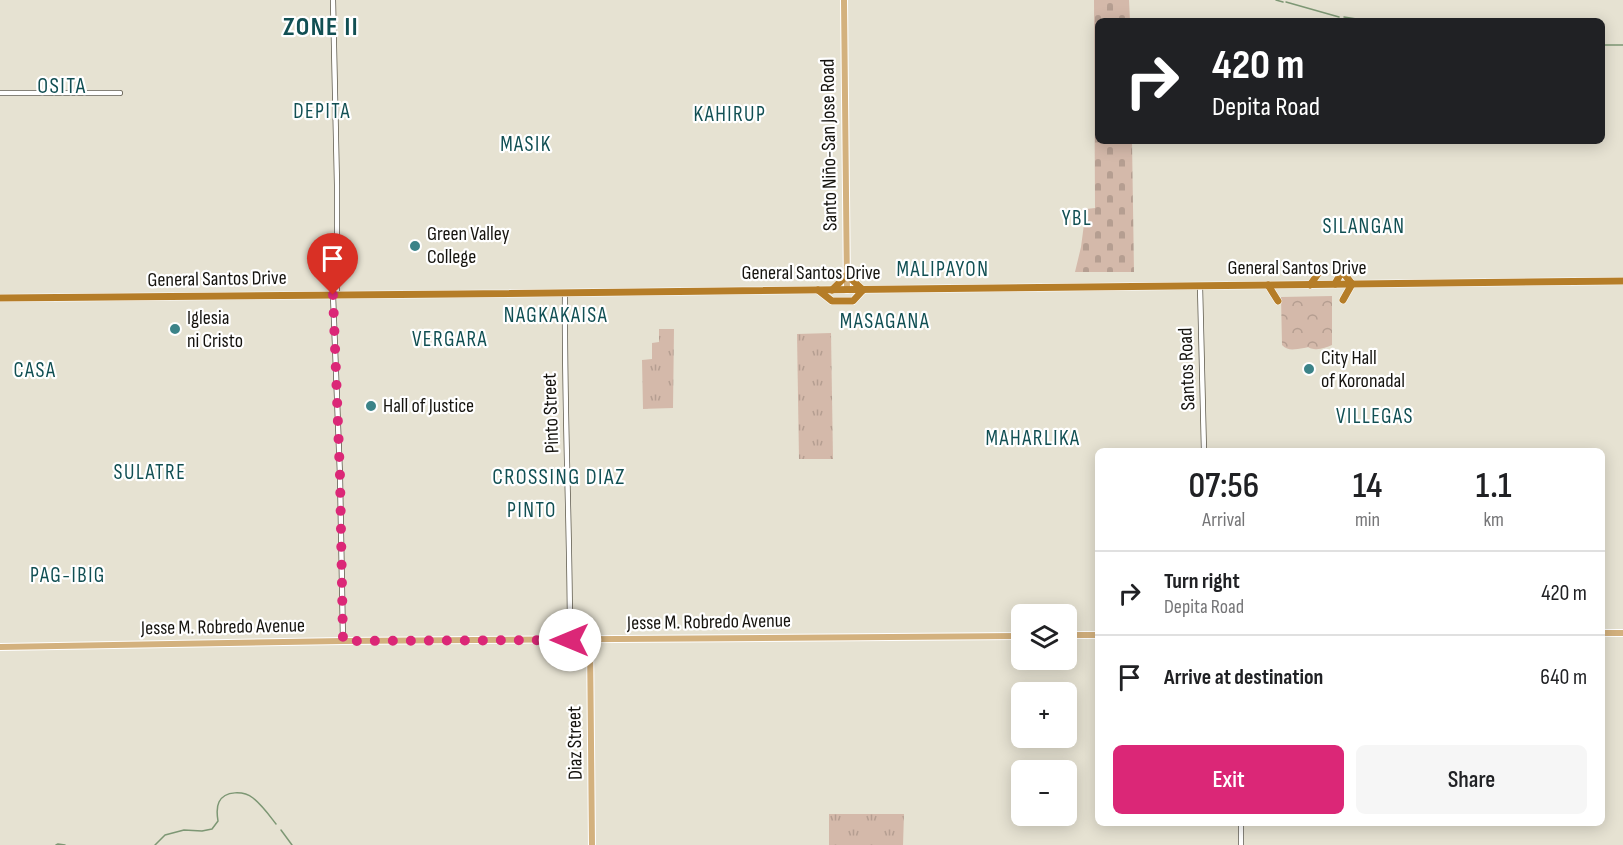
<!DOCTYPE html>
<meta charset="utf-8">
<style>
:root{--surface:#fff;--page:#f6f6f6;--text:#202124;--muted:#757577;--line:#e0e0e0;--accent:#db2777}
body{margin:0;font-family:"Sofia Sans Condensed",sans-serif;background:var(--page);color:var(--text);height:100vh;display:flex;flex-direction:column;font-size:22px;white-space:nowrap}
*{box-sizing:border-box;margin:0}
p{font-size:20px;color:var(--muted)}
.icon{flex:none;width:33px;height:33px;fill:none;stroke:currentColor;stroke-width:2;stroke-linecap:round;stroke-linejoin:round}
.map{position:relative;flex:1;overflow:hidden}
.drawer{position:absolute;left:1095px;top:448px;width:510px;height:378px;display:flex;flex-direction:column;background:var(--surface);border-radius:9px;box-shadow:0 3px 15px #0003}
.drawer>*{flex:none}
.hud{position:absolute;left:1095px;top:18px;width:510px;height:126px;border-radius:9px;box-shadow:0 3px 15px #0003;background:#202124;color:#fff;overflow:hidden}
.buttons{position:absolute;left:1011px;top:604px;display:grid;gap:12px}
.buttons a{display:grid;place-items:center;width:66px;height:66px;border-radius:9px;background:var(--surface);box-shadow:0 3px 15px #0003;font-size:30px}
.pin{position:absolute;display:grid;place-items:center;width:51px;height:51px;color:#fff;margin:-62px -26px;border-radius:50% 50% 50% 0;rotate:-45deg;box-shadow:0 0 6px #0007}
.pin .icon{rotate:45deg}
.me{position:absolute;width:66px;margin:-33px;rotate:270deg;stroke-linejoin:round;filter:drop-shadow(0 0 4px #0008)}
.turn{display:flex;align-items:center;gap:21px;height:126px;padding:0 18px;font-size:27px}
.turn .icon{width:78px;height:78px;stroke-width:2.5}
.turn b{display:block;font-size:42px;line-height:51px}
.eta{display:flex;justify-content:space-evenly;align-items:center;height:102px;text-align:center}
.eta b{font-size:36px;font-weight:600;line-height:42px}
.action{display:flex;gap:12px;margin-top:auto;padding:12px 18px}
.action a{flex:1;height:69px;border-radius:9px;background:var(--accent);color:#fff;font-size:24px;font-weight:600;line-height:69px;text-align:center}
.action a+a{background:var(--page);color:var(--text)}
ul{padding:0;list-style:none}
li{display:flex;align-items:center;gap:18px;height:84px;padding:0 18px;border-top:2px solid var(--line)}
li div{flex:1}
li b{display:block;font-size:22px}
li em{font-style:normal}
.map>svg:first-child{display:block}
.grass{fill:url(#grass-tufts)}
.cemetery{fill:url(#cemetery-stones)}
.park{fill:url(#park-crowns)}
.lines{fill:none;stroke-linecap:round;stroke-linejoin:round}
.stream{stroke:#7d9774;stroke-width:1.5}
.minor-casing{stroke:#5d594c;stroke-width:6}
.major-casing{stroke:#fff;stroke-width:8}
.highway-casing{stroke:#fff;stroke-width:8}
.minor{stroke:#fff;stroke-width:4.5}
.major{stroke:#d3b17e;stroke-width:6}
.highway{stroke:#b57d28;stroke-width:7}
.route{stroke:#db2777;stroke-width:10;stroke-dasharray:0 18}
.poi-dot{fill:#3b8388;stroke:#fff;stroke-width:2}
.labels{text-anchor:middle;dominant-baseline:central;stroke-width:4.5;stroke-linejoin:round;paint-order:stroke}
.street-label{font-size:20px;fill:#15130e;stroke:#fff}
.poi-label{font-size:20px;fill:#15130e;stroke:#fff;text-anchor:start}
.neighbourhood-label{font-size:21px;letter-spacing:1.5px;fill:#114f53;stroke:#fff}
.quarter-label{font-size:22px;letter-spacing:1.5px;fill:#114f53;stroke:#fff}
.district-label{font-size:26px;font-weight:bold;letter-spacing:1.5px;fill:#114f53;stroke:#fff}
</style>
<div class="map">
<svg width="1623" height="845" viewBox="0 0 1623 845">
<defs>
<pattern id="grass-tufts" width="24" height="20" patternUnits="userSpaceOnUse" patternTransform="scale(1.5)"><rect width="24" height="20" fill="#d4b9aa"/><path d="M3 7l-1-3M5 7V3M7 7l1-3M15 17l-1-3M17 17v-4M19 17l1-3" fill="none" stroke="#b59e91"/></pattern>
<pattern id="cemetery-stones" width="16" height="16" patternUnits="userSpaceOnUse" patternTransform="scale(1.5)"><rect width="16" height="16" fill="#d4b9aa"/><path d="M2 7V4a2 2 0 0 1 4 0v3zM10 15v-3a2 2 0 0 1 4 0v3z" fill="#b59e91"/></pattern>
<pattern id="park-crowns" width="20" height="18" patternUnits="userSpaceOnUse" patternTransform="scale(1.5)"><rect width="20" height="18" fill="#d4b9aa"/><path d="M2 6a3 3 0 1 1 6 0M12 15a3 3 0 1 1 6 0" fill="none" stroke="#b59e91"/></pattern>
</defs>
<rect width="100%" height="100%" fill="#e6e2d2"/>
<g class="grass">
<path d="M659,329H674L673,408L640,409H643L642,360L652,359V343L659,342Z"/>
<path d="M831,333L833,459H799L797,334Z"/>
<path d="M829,814H904L903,845H829Z"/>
</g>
<path class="cemetery" d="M1094,0H1129L1130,21H1098V141H1132L1134,272H1075L1081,247L1086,209L1095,208Z"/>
<path class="park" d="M1332,296V345C1327,347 1320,350 1314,349C1307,348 1311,346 1304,348C1295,349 1289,352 1282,345L1281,297Z"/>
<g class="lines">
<g class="stream">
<path d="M1276,0L1283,2"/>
<path d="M1286,2L1339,17"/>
<path d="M1344,17L1369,21"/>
<path d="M1602,45H1623"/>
<path d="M281,830L292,845"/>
<path d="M56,845L58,844L65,845"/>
<path d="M155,845L165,835L184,830L202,831L212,829L218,821C217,815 216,808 219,802C225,790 244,791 253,798C262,805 269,815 276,824"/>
</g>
<defs>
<g id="minor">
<path d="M333,0L337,185V295"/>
<path d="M0,93H120"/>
<path d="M1200,286L1204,452"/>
<path d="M565,293C564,409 570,525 570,640"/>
<path d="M333,295L340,476L343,641"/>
<path d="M1241,845V824"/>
</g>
<g id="major">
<path d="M844,0L847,290"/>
<path d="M1602,633H1623"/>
<path d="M1066,635H1098"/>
<path d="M590,640L592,845"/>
<path d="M0,647L343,641L1022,636"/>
</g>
<g id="highway">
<path d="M1335,284L1342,271L1352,284"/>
<path d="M1268,285L1278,301"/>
<path d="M1310,285L1320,271"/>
<path d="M818,290L832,301H853L863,290"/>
<path d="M832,290L847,275L863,290"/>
<path d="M0,298L458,294L1623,281"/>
<path d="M1343,300L1352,284"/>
</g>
</defs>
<use href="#minor" class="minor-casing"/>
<use href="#major" class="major-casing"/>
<use href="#highway" class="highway-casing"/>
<use href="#minor" class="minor"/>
<use href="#major" class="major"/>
<use href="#highway" class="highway"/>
</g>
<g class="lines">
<path class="route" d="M333,295L340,476L343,641L570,640"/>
</g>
<g class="poi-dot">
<circle cx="415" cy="246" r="6"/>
<circle cx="175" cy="329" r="6"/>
<circle cx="1309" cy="369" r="6"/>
<circle cx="371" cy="406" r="6"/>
</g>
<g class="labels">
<g class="street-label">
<text transform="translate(829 145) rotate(-91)">Santo Niño-San Jose Road</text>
<text x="1297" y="268">General Santos Drive</text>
<text x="811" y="273">General Santos Drive</text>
<text transform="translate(217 279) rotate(-1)">General Santos Drive</text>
<text transform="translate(1187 369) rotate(-92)">Santos Road</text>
<text transform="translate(551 413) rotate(-92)">Pinto Street</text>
<text transform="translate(709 622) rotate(-1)">Jesse M. Robredo Avenue</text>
<text transform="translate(223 627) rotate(-1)">Jesse M. Robredo Avenue</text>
<text transform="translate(575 743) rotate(-91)">Diaz Street</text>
</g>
<g class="poi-label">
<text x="427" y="234">Green Valley<tspan x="427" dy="23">College</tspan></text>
<text x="187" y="318">Iglesia<tspan x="187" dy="23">ni Cristo</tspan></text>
<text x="1321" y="358">City Hall<tspan x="1321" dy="23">of Koronadal</tspan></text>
<text x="383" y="406">Hall of Justice</text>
</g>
<g class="neighbourhood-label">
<text x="322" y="111">DEPITA</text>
<text x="730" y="114">KAHIRUP</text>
<text x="526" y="144">MASIK</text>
<text x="1077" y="218">YBL</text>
<text x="1364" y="226">SILANGAN</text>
<text x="943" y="269">MALIPAYON</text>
<text x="556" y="315">NAGKAKAISA</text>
<text x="885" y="321">MASAGANA</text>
<text x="450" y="339">VERGARA</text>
<text x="35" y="370">CASA</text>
<text x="1375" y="416">VILLEGAS</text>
<text x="1033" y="438">MAHARLIKA</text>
<text x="150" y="472">SULATRE</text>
<text x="532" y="510">PINTO</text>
<text x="68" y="575">PAG-IBIG</text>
</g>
<g class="quarter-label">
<text x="62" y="86">OSITA</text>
<text x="559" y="477">CROSSING DIAZ</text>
</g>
<g class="district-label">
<text x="321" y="27">ZONE II</text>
</g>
</g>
</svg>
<div class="buttons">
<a><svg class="icon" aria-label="layers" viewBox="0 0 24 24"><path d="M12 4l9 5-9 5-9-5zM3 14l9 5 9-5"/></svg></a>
<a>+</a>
<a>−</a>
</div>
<div class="pin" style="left:333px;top:295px;background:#d93025"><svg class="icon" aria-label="arrive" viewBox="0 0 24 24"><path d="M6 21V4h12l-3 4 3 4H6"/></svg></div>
<svg class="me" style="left:570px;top:640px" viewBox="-20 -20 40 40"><circle r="19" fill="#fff"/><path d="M0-13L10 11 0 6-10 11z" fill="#db2777"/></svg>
<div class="hud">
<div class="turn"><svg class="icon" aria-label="right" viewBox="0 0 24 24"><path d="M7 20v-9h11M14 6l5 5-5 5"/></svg><div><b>420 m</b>Depita Road</div></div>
</div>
<section class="drawer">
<div class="eta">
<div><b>07:56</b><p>Arrival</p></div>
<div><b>14</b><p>min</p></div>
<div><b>1.1</b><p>km</p></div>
</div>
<ul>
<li><svg class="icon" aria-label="right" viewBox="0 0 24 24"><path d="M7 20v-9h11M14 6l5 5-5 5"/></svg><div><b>Turn right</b><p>Depita Road</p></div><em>420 m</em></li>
<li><svg class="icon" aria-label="arrive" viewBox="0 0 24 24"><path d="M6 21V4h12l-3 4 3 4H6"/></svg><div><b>Arrive at destination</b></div><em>640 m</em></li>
</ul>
<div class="action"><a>Exit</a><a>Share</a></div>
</section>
</div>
